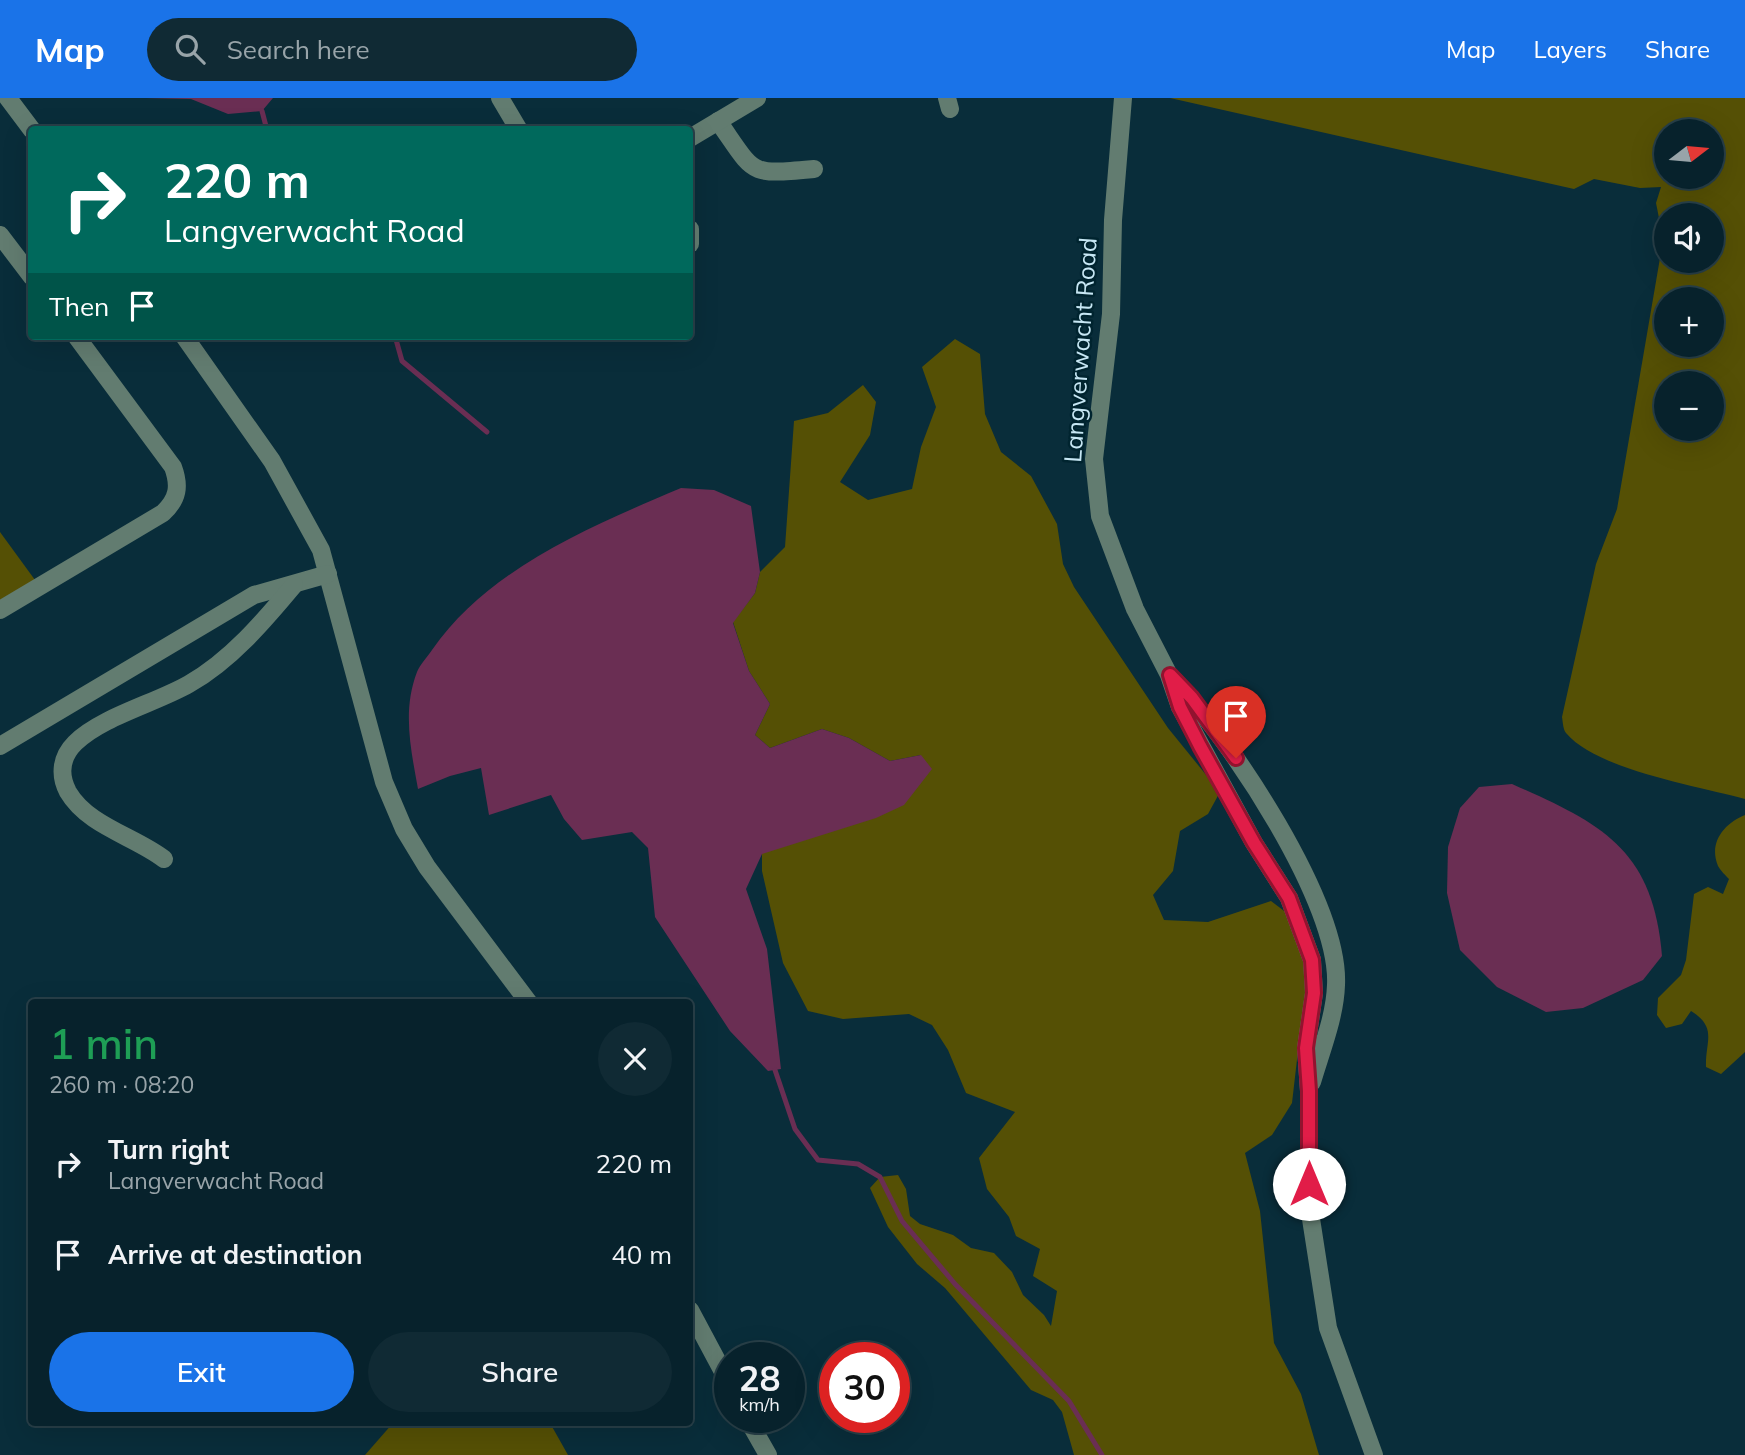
<!DOCTYPE html>
<meta charset="utf-8">
<style>
:root{--surface:#07222c;--page:#102a34;--text:#f1f3f6;--muted:#98a4a9;--line:#283f48;--accent:#1a73e8}
body{margin:0;font-family:Mulish,sans-serif;background:var(--page);color:var(--text);height:100vh;display:flex;flex-direction:column;font-size:26px;white-space:nowrap}
*{box-sizing:border-box;margin:0}
p{font-size:23px;color:var(--muted)}
.icon{flex:none;width:38px;height:38px;fill:none;stroke:currentColor;stroke-width:2;stroke-linecap:round;stroke-linejoin:round}
.map{position:relative;flex:1;overflow:hidden}
.sheet{position:absolute;left:28px;top:901px;width:665px;height:427px;display:flex;flex-direction:column;background:var(--surface);border-radius:7px;box-shadow:0 7px 28px #0002,0 0 0 2px var(--line)}
.sheet>*{flex:none}
.banner{position:absolute;left:28px;top:28px;width:665px;height:214px;border-radius:7px;box-shadow:0 7px 28px #0002,0 0 0 2px var(--line);background:#00695c;color:#fff;overflow:hidden}
.needle{width:46px;rotate:74deg}
.controls{position:absolute;left:1654px;top:21px;display:grid;gap:14px}
.controls a{display:grid;place-items:center;width:70px;height:70px;border-radius:50%;background:var(--surface);box-shadow:0 7px 28px #0002,0 0 0 2px var(--line);font-size:35px}
.speed{position:absolute;left:714px;top:1244px;display:flex;gap:14px;font-size:35px;font-weight:700;text-align:center}
.speed>*{display:grid;place-content:center;width:91px;height:91px;border-radius:50%;background:var(--surface);box-shadow:0 7px 28px #0002,0 0 0 2px var(--line);line-height:1}
.speed small{font-size:18px;font-weight:400}
.speed .limit{border:10px solid #d22;background:#fff;color:#111}
.pin{position:absolute;display:grid;place-items:center;width:60px;height:60px;color:#fff;margin:-72px -30px;border-radius:50% 50% 50% 0;rotate:-45deg;box-shadow:0 0 7px #0007}
.pin .icon{rotate:45deg}
.me{position:absolute;width:77px;margin:-38px;rotate:0deg;stroke-linejoin:round;filter:drop-shadow(0 0 5px #0008)}
.turn{display:flex;align-items:center;gap:24px;height:147px;padding:0 21px;font-size:32px}
.turn .icon{width:91px;height:91px;stroke-width:2.5}
.turn b{display:block;font-size:49px;line-height:60px}
.then{display:flex;align-items:center;height:66px;padding:0 21px;background:#0003;gap:14px;font-size:26px}
.round{display:grid;place-items:center;flex:none;width:74px;height:74px;border-radius:37px;background:var(--page)}
.headline{display:flex;align-items:center;justify-content:space-between;height:119px;padding:0 21px}
h1{font-size:42px;font-weight:600;line-height:52px;color:#1e9e55}
.primary-button{display:flex;gap:14px;margin-top:auto;padding:14px 21px}
.primary-button a{flex:1;height:80px;border-radius:42px;background:var(--accent);color:#fff;font-size:28px;font-weight:600;line-height:80px;text-align:center}
.primary-button a+a{background:var(--page);color:var(--text)}
ul{padding:0;list-style:none}
li{display:flex;align-items:center;gap:21px;height:91px;padding:0 21px}
li div{flex:1}
li b{display:block;font-size:26px}
li em{font-style:normal}
header{display:flex;align-items:center;gap:42px;box-sizing:border-box;height:98px;padding:0 35px;background:var(--accent);color:#fff}
header strong{font-size:33px}
nav{display:flex;gap:38px;margin-inline-start:auto;font-size:24px}
.search{width:490px;height:63px;background:var(--page);display:flex;align-items:center;gap:18px;box-sizing:border-box;padding:0 24px;border-radius:38px;color:var(--muted);font-size:26px}
.map>svg:first-child{display:block}
.green{fill:#555005;fill-rule:evenodd}
.water{fill:#6a2e53}
.lines{fill:none;stroke-linecap:round;stroke-linejoin:round}
.stream{stroke:#6a2e53;stroke-width:5}
.minor{stroke:#627c70;stroke-width:18}
.route-casing{stroke:#92132f;stroke-width:18}
.route{stroke:#e11d48;stroke-width:12}
.labels{text-anchor:middle;dominant-baseline:central;stroke-width:5;stroke-linejoin:round;paint-order:stroke}
.street-label{font-size:24px;fill:#c7e7f4;stroke:#00242f}
</style>
<header>
<strong>Map</strong>
<div class="search"><svg class="icon" aria-label="search" viewBox="0 0 24 24"><circle cx="10" cy="10" r="6"/><path d="M15 15l6 6"/></svg>Search here</div>
<nav><a>Map</a><a>Layers</a><a>Share</a></nav>
</header>
<div class="map">
<svg width="1745" height="1357" viewBox="0 0 1745 1357">
<rect width="100%" height="100%" fill="#092d3a"/>
<g class="green">
<path d="M1170,0H1745V701C1698,688 1597,672 1566,635C1563,631 1563,625 1562,619L1596,466L1617,411L1660,160L1662,135L1656,105L1661,89L1640,90L1594,81L1574,91ZM1666,33H1712V79H1666ZM1666,117H1712V163H1666ZM1666,201H1712V247H1666ZM1666,285H1712V331H1666Z"/>
<path d="M955,241L980,256L985,316L1001,354L1031,378L1057,426L1063,466L1074,489L1168,630L1220,694L1208,716L1180,733L1173,773L1153,797L1164,822L1208,824L1271,803L1300,825L1315,872L1298,953L1292,1005L1272,1037L1245,1055L1260,1113L1274,1245L1301,1296L1319,1357H1074L1062,1314L1053,1302L1031,1292L945,1190L917,1166L888,1129L870,1090L880,1079L898,1077L906,1091L910,1118L920,1126L953,1137L971,1150L994,1155L1012,1174L1023,1197L1044,1217L1051,1228L1057,1193L1033,1178L1040,1151L1016,1138L1009,1119L987,1091L979,1060L1015,1014L966,995L948,952L932,927L909,916L843,921L808,913L783,865L762,773V755L807,741L921,657L890,663L849,640L822,631L770,650L755,637L770,606L749,573L733,524L755,495L760,474L785,449L794,323L828,315L863,287L876,304L870,337L840,384L868,402L912,391L921,349L936,309L922,269Z"/>
<path d="M0,434L35,482L0,502Z"/>
<path d="M1745,717V954L1721,976L1706,969C1705,943 1718,930 1691,913L1682,926L1666,930L1657,917L1658,900L1681,877L1686,862L1694,796L1708,789L1723,796L1729,781C1726,778 1720,772 1718,768C1708,744 1725,725 1745,717Z"/>
<path d="M393,1325H550L568,1357H365Z"/>
</g>
<g class="water">
<path d="M145,0H273L262,13L228,16L191,1Z"/>
<path d="M681,390L714,392L751,408L760,474L755,495L733,525L749,573L770,606L755,637L770,650L822,631L849,640L890,663L921,657L932,671L904,707L876,720L762,756L746,791L767,851L781,971L768,973L730,933L655,819L648,750L632,734L582,742L564,721L551,697L489,717L481,670L450,678L418,691C411,652 402,613 417,574C420,567 427,559 432,552C489,470 592,428 681,390Z"/>
<path d="M1512,686C1602,726 1653,751 1662,858L1643,882L1583,910L1546,914L1497,889L1460,852L1447,795L1448,749L1460,710L1479,689Z"/>
</g>
<g class="lines">
<g class="stream">
<path d="M262,13L267,32"/>
<path d="M395,238L402,263L487,334"/>
<path d="M775,972L795,1031L818,1062L858,1066L880,1079L902,1123L955,1186L1069,1303L1102,1357"/>
</g>
<g class="minor">
<path d="M8,0L32,32"/>
<path d="M500,0L519,32"/>
<path d="M947,0L950,11"/>
<path d="M1123,0L1113,122L1111,216L1094,361L1100,418L1135,511L1169,577L1180,609L1254,745L1289,800L1312,862L1314,895L1306,950L1309,993V1108L1328,1230L1374,1357"/>
<path d="M718,23C756,77 747,77 814,71"/>
<path d="M690,40L757,0"/>
<path d="M690,131V146"/>
<path d="M0,137L32,179"/>
<path d="M184,238L272,363L321,452L384,684L404,731L427,769L529,905"/>
<path d="M0,512L163,415C178,401 180,388 173,369L76,238"/>
<path d="M1174,582C1230,641 1340,805 1336,887C1335,919 1321,953 1312,984"/>
<path d="M0,648L254,497L328,476"/>
<path d="M164,761C134,738 88,728 68,694C59,677 61,659 75,645C101,619 156,605 189,586C230,563 264,523 294,487"/>
<path d="M690,1212L730,1287"/>
<path d="M747,1320L768,1357"/>
</g>
</g>
<g class="lines">
<defs>
<path id="route" d="M1236,660L1192,600L1170,577L1180,609L1200,648L1254,745L1289,800L1312,862L1314,895L1306,950L1309,993V1086"/>
</defs>
<use href="#route" class="route-casing"/>
<use href="#route" class="route"/>
</g>
<g class="labels">
<g class="street-label">
<text transform="translate(1080 252) rotate(-86)">Langverwacht Road</text>
</g>
</g>
</svg>
<div class="controls">
<a><svg class="needle" viewBox="-14 -14 28 28"><path d="M0-13l5 13h-10z" fill="#e53935"/><path d="M0 13l5-13h-10z" fill="#98a4a9"/></svg></a>
<a><svg class="icon" aria-label="sound" viewBox="0 0 24 24"><path d="M4 9h4l5-4v14l-5-4H4zM17 9q2 3 0 6"/></svg></a>
<a>+</a>
<a>−</a>
</div>
<div class="speed"><div>28<small>km/h</small></div><div class="limit">30</div></div>
<div class="pin" style="left:1236px;top:660px;background:#d93025"><svg class="icon" aria-label="arrive" viewBox="0 0 24 24"><path d="M6 21V4h12l-3 4 3 4H6"/></svg></div>
<svg class="me" style="left:1309px;top:1086px" viewBox="-20 -20 40 40"><circle r="19" fill="#fff"/><path d="M0-13L10 11 0 6-10 11z" fill="#e11d48"/></svg>
<div class="banner">
<div class="turn"><svg class="icon" aria-label="right" viewBox="0 0 24 24"><path d="M7 20v-9h11M14 6l5 5-5 5"/></svg><div><b>220 m</b>Langverwacht Road</div></div>
<div class="then">Then<svg class="icon" aria-label="arrive" viewBox="0 0 24 24"><path d="M6 21V4h12l-3 4 3 4H6"/></svg></div>
</div>
<section class="sheet">
<div class="headline"><div><h1>1 min</h1><p>260 m · 08:20</p></div><a class="round"><svg class="icon" aria-label="close" viewBox="0 0 24 24"><path d="M6 6l12 12M18 6L6 18"/></svg></a></div>
<ul>
<li><svg class="icon" aria-label="right" viewBox="0 0 24 24"><path d="M7 20v-9h11M14 6l5 5-5 5"/></svg><div><b>Turn right</b><p>Langverwacht Road</p></div><em>220 m</em></li>
<li><svg class="icon" aria-label="arrive" viewBox="0 0 24 24"><path d="M6 21V4h12l-3 4 3 4H6"/></svg><div><b>Arrive at destination</b></div><em>40 m</em></li>
</ul>
<div class="primary-button"><a>Exit</a><a>Share</a></div>
</section>
</div>
